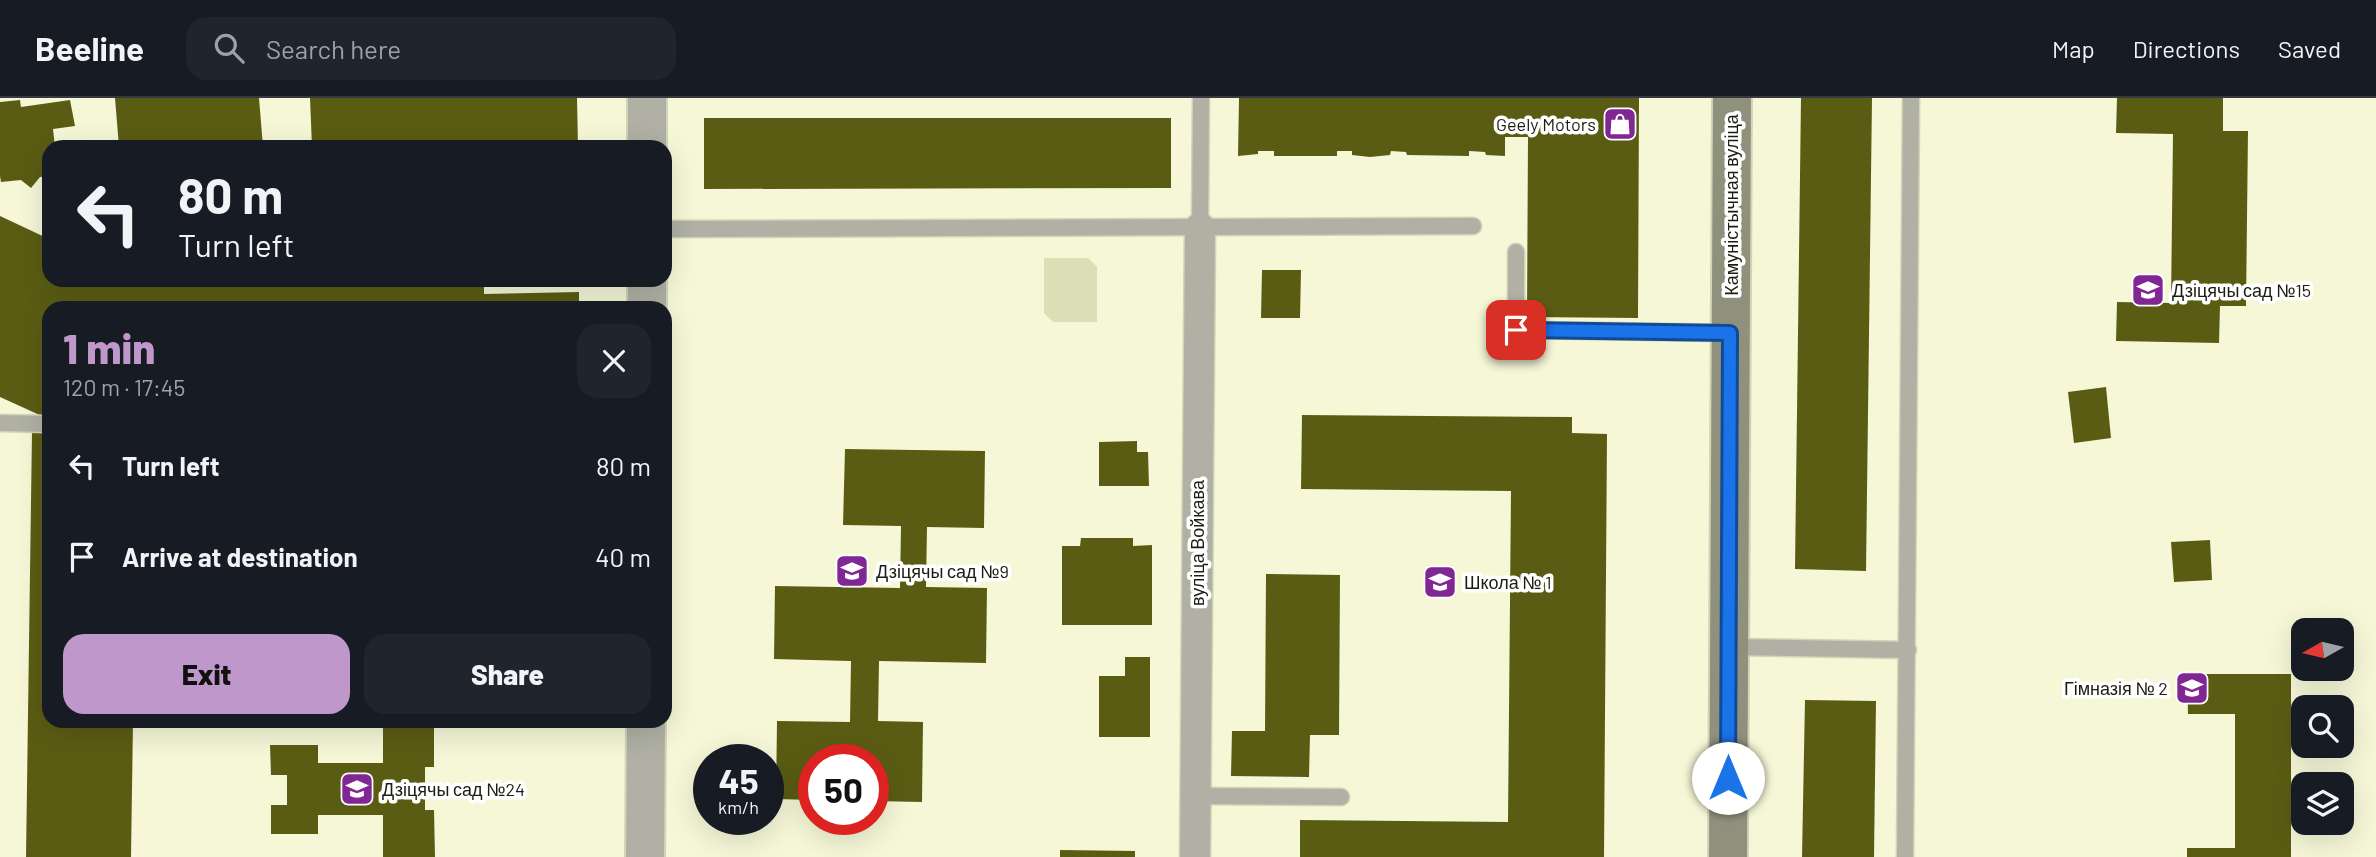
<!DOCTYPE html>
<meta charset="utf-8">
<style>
:root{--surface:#171b24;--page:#20242c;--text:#f1f3f6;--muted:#9ea1a6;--line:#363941;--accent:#bf97ca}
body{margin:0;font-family:Barlow,sans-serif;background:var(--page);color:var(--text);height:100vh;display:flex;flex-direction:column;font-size:26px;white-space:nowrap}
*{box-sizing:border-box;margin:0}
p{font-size:23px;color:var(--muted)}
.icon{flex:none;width:38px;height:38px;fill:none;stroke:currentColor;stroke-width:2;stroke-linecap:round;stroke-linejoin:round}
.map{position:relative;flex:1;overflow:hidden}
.details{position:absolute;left:42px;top:203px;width:630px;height:427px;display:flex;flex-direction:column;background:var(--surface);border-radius:21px;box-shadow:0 7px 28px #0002}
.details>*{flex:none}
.hud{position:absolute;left:42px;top:42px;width:630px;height:147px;border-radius:21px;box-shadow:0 7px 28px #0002;background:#171b24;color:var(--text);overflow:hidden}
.needle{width:46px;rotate:262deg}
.buttons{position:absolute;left:2291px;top:520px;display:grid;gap:14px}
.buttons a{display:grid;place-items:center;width:63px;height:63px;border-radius:14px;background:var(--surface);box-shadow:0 7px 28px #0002;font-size:35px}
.speed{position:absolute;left:693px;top:646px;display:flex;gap:14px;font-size:35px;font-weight:700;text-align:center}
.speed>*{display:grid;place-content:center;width:91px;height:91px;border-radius:50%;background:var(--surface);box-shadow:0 7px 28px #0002;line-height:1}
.speed small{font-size:18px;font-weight:400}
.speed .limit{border:10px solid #d22;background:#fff;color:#111}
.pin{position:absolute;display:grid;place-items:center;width:60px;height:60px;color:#fff;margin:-30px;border-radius:14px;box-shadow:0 4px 10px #0006}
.me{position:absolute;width:77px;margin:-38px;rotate:0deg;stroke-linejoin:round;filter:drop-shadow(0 0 5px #0008)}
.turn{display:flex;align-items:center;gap:24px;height:147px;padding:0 21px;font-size:32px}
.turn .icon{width:91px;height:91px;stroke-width:2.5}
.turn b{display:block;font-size:49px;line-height:60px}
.round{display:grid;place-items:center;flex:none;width:74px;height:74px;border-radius:21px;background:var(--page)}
.headline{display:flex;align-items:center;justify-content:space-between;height:119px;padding:0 21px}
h1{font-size:42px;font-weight:800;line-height:52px;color:var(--accent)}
.button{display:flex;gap:14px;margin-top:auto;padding:14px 21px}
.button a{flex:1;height:80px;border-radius:21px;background:var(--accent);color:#111;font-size:28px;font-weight:800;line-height:80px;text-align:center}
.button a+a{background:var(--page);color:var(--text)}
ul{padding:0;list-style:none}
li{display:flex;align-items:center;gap:21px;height:91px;padding:0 21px}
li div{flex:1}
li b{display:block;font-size:26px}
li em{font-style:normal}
header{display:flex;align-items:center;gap:42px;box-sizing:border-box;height:98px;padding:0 35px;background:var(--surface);border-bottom:2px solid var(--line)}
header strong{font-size:33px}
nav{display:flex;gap:38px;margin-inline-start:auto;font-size:24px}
.search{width:490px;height:63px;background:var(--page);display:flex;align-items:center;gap:18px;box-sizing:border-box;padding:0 24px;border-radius:21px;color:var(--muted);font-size:26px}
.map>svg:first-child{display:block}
.green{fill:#dcdfb5}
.building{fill:#5b5c13}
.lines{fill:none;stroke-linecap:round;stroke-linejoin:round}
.service-casing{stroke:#d2d4b7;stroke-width:19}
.minor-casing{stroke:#d2d4b7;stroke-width:33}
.tertiary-casing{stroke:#d2d4b7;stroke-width:42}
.secondary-casing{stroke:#d2d4b7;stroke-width:42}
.service{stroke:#b0b1a4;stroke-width:16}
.minor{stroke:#b0b1a4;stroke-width:30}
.tertiary{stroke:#b0b1a4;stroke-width:38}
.secondary{stroke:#90917d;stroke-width:38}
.route-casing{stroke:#114b97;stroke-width:18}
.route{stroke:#1a73e8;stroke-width:12}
.labels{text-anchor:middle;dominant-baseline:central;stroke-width:7;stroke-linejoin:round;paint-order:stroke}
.poi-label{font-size:18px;fill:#1c1d11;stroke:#fff;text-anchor:start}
.street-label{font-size:18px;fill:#1c1d11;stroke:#fff}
</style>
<header>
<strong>Beeline</strong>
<div class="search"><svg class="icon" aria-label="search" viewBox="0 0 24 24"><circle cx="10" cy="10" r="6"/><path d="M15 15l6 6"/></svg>Search here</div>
<nav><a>Map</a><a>Directions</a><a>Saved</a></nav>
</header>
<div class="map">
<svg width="2376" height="759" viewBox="0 0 2376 759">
<rect width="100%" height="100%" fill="#f5f7d7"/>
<path class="green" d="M1044,160H1088L1097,169V224H1053L1044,215Z"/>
<g class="building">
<path d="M115,0H259L263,49H119Z"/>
<path d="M310,0H577L578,49H312Z"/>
<path d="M1239,0H1639L1638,220L1527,219L1528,39H1505V58L1486,57L1485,54L1469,53V58L1407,57L1406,54L1391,53L1390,57L1370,59L1352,57V53H1337V58H1274V53H1258V56L1238,58Z"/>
<path d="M1801,0H1872L1866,473L1795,471Z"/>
<path d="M2117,0H2223V33H2248L2246,208H2220L2219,245L2116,243L2117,204L2171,205L2173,36L2116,35Z"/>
<path d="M20,2L21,9L70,2L75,28L53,31L55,49H49V78L40,79L31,90L21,82L1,84L0,78V4Z"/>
<path d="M704,20H1171V90L704,91Z"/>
<path d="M0,118L49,141V182H484V196L579,194V210H49V319H44L0,299Z"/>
<path d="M1262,172H1301L1300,220H1261Z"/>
<path d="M2106,289L2111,340L2074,345L2068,294Z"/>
<path d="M1302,317L1572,319V335L1607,336L1604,759H1300V722L1508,724L1511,393L1301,391Z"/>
<path d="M32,334H49V623H133L131,759H26Z"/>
<path d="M1137,343V354H1148L1149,388H1099V344Z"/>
<path d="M845,351L985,353L984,430L927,429L926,489L987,490L986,565L879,563L878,623L923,624L922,704L873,703V662H814V702L776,701L777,623L850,624L851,563L774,561L775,488L900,490L901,428L843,427Z"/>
<path d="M1081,440H1133V448L1152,447V527H1062V448H1080Z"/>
<path d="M2210,442L2212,482L2174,484L2171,444Z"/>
<path d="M1266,476L1340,477L1339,637H1310L1309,679L1231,678L1232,633H1265Z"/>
<path d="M1125,559H1150V639H1099V578H1125Z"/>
<path d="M2187,576H2291V759H2187V750H2235V616H2188Z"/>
<path d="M1805,602L1876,603L1874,759H1802Z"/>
<path d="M383,623H434V669H425V712H434L435,759H383V717H318V736H271V707H287V677H271L270,647H318V665H383Z"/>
<path d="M1060,752L1135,753V759H1060Z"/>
</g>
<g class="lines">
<defs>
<g id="service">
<path d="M1200,130L1201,0"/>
<path d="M665,131L1473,128"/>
<path d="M1516,154V232L1730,235"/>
<path d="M0,325L49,326"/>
<path d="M1728,549L1908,552"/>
<path d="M1195,698L1341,699"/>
<path d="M1905,759L1911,0"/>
</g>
<path id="minor" d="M1195,759L1200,130"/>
<g id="tertiary">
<path d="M647,0V49"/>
<path d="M647,182V210"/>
<path d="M645,759L646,623"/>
</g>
<path id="secondary" d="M1728,759L1732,0"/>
</defs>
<use href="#service" class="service-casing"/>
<use href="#minor" class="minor-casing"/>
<use href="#tertiary" class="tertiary-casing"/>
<use href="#secondary" class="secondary-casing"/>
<use href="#service" class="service"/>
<use href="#minor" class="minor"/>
<use href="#tertiary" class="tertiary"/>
<use href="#secondary" class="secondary"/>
</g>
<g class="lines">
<defs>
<path id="route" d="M1516,232L1730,235L1728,680"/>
</defs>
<use href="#route" class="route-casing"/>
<use href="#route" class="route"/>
</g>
<defs>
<symbol id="shop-square" viewBox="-11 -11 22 22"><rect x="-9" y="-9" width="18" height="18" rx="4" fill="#812794" stroke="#fff"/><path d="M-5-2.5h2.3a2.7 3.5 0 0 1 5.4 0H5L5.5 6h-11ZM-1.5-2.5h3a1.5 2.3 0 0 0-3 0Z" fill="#fff"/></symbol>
<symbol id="school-square" viewBox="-11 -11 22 22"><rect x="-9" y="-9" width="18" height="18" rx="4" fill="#812794" stroke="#fff"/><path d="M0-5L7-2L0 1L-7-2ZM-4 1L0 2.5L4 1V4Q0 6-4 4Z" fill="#fff"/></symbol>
</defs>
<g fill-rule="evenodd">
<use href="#shop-square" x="1601" y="7" width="38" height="38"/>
<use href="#school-square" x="2129" y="173" width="38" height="38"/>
<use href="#school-square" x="833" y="454" width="38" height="38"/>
<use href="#school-square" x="1421" y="465" width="38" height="38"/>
<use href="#school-square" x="2173" y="571" width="38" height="38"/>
<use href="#school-square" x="338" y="672" width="38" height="38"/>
</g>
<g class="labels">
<g class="poi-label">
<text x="1596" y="26" text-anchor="end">Geely Motors</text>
<text x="2172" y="192">Дзіцячы сад №15</text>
<text x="876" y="473">Дзіцячы сад №9</text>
<text x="1464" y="484">Школа № 1</text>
<text x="2168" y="590" text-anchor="end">Гімназія № 2</text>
<text x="382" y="691">Дзіцячы сад №24</text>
</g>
<g class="street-label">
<text transform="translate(1731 107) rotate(-90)">Камуністычная вуліца</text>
<text transform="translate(1197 445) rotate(-90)">вуліца Войкава</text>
</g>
</g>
</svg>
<div class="buttons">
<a><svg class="needle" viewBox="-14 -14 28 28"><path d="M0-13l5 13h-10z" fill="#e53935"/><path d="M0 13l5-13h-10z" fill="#9ea1a6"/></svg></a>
<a><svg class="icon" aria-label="search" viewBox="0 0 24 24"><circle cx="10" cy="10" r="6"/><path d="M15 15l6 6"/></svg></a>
<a><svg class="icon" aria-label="layers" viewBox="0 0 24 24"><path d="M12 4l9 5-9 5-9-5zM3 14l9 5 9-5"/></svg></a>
</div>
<div class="speed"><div>45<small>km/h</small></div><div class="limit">50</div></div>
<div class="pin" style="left:1516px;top:232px;background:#d93025"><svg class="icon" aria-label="arrive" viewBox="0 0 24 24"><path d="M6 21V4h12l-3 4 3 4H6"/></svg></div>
<svg class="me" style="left:1728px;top:680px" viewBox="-20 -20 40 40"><circle r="19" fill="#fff"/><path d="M0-13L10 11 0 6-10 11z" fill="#1a73e8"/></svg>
<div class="hud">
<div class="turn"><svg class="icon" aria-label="left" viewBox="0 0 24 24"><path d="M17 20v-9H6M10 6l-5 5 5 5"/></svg><div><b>80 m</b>Turn left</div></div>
</div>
<section class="details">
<div class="headline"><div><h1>1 min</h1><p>120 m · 17:45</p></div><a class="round"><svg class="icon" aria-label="close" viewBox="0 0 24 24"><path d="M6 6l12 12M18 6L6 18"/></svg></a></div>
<ul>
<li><svg class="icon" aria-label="left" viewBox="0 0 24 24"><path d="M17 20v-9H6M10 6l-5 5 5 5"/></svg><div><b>Turn left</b></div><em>80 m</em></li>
<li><svg class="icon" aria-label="arrive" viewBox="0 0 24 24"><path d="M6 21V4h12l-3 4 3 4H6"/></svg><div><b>Arrive at destination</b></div><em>40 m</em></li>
</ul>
<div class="button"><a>Exit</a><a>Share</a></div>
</section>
</div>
